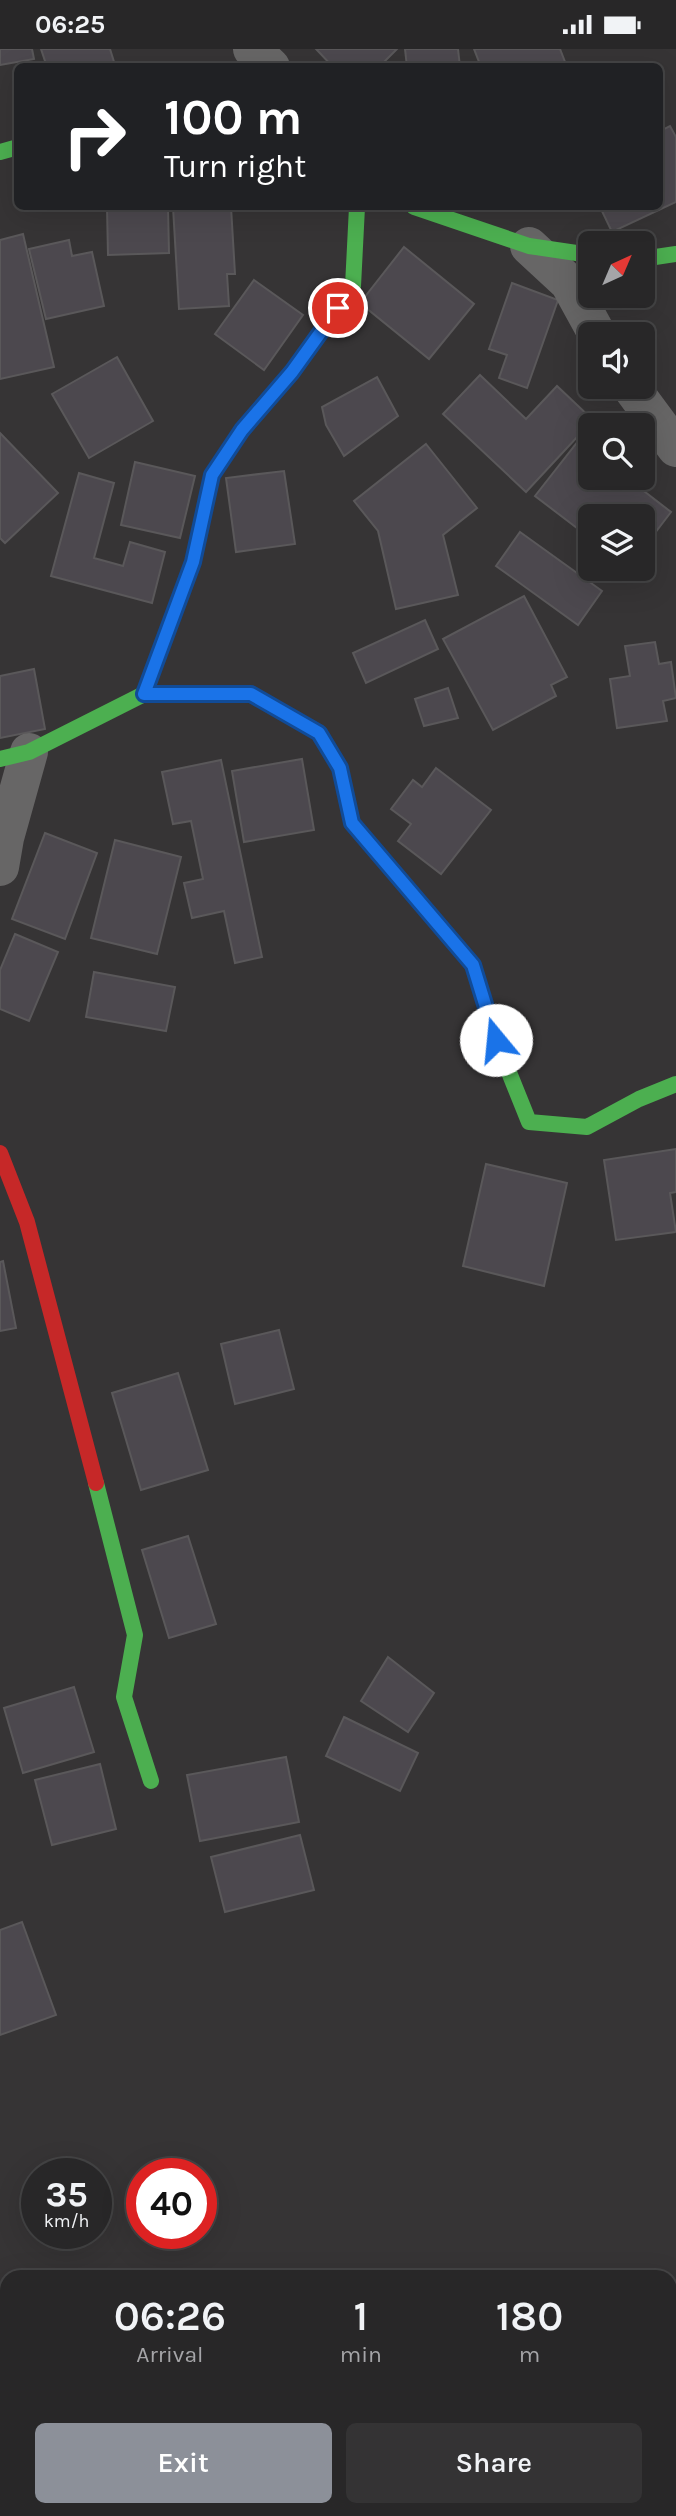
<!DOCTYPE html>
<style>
:root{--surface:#282728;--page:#343334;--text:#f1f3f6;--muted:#a5a5a8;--line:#444445;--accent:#8c9099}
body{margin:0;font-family:Karla,sans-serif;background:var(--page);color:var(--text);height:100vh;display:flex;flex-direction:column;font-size:26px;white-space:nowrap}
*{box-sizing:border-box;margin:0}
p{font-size:23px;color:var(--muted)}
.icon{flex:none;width:38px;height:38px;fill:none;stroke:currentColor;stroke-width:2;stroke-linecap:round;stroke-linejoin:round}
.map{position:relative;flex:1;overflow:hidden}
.panel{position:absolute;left:0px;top:2221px;width:677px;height:247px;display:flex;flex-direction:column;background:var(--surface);border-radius:21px 21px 0 0;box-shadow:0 7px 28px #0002,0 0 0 2px var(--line)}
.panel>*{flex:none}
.hud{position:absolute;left:14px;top:14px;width:649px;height:147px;border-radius:10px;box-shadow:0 7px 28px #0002,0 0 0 2px var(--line);background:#202124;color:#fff;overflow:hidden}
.needle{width:46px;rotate:44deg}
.fabs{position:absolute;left:578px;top:182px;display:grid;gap:14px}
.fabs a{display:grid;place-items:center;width:77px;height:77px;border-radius:10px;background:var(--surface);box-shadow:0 7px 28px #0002,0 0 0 2px var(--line);font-size:35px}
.speed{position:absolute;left:21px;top:2109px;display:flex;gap:14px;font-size:35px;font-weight:700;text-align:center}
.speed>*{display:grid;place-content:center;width:91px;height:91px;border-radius:50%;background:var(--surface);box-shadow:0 7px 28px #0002,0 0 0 2px var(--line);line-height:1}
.speed small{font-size:18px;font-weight:400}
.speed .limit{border:10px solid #d22;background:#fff;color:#111}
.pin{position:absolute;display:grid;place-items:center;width:60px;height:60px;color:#fff;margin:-30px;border:4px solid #fff;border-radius:50%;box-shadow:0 2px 7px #0007}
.me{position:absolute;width:77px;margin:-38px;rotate:343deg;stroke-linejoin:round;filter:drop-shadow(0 0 5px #0008)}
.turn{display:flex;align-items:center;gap:24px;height:147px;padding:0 35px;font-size:32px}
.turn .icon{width:91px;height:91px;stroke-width:2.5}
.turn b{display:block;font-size:49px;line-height:60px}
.eta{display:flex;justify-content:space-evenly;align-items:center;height:119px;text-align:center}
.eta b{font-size:42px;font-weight:600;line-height:49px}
.primary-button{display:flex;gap:14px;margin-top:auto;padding:14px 35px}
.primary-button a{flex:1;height:80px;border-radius:10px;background:var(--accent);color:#fff;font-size:28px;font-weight:600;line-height:80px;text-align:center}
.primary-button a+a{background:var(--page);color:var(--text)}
.status{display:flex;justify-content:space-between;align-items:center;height:49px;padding:0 35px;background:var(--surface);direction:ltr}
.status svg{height:19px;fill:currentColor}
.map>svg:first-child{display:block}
.building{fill:#4c484e;stroke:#5a585a;stroke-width:2}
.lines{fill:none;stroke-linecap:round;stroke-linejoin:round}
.street{stroke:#676666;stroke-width:38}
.fast{stroke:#4caf50;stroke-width:16}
.jam{stroke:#c62828;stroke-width:16}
.route-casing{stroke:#114b97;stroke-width:18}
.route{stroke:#1a73e8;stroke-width:12}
</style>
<div class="status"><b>06:25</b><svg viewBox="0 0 49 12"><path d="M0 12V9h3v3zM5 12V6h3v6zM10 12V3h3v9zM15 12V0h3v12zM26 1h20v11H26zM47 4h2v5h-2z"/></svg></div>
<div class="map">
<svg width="676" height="2467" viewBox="0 0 676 2467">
<rect width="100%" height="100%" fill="#363435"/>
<g class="building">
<path d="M0,0H32L34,10L0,16Z"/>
<path d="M41,0H110L115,16L47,18Z"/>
<path d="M316,0H397L379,18H333Z"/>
<path d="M405,0H458L460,18H407Z"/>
<path d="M474,0H560L567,18H481Z"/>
<path d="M670,77L676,88V153L612,183L600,158H660V82Z"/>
<path d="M107,158H168L169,204L108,206Z"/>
<path d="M173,158H231L235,225H227L229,257L179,260Z"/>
<path d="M23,185L54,318L0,330V191Z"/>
<path d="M69,191L72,207L92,203L104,257L46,270L29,200Z"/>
<path d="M404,198L474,255L429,310L360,254Z"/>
<path d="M254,231L303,266L264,321L215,285Z"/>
<path d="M512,234L558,251L527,339L499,329L507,306L489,300Z"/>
<path d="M117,308L153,372L89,409L52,345Z"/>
<path d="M480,326L526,370L557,337L593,371L526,443L443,365Z"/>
<path d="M377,328L398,367L344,407L326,376L322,358Z"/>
<path d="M0,384L58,444L5,494L0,489Z"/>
<path d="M579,391L590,400V429H627L671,463L642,501V467H590V489L535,447Z"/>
<path d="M426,395L477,459L443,486L458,546L396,560L378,482L354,452Z"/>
<path d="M135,413L195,427L180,489L121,476Z"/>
<path d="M284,422L295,495L236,503L226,429Z"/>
<path d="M79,424L114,434L94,509L123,517L130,493L165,503L152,554L51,527Z"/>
<path d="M520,483L602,542L578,576L496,517Z"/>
<path d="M524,547L567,628L551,636L556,647L493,681L443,590Z"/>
<path d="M425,571L438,600L366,634L353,604Z"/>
<path d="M655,593L659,615L671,613L676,649L663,652L667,672L617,679L610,630L630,627L625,597Z"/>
<path d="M34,620L45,680L0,689V627Z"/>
<path d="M448,639L458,669L424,677L415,650Z"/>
<path d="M302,710L314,781L244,793L232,722Z"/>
<path d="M221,711L262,908L235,914L224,862L192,869L184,834L203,830L191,772L173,775L162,723Z"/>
<path d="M436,719L491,761L441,825L398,792L411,775L391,760L413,731L422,738Z"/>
<path d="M45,784L97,804L65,890L12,870Z"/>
<path d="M115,791L181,808L157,905L91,889Z"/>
<path d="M15,885L58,903L29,972L0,960V921Z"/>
<path d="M94,923L175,938L166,982L86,968Z"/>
<path d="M676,1100V1143L670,1144L676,1183L616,1191L604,1111Z"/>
<path d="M486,1115L567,1134L544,1237L463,1217Z"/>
<path d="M3,1212L16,1279L0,1282V1213Z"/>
<path d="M279,1281L294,1340L235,1355L221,1295Z"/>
<path d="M178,1324L208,1421L141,1441L112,1344Z"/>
<path d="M188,1487L216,1575L169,1589L142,1501Z"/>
<path d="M388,1608L434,1644L408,1683L361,1652Z"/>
<path d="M74,1638L94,1703L23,1724L4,1659Z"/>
<path d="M344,1668L418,1704L400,1742L326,1707Z"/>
<path d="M286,1708L299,1773L200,1792L187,1726Z"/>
<path d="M100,1715L116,1780L52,1796L35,1731Z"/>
<path d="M300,1786L314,1841L225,1863L211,1808Z"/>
<path d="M22,1873L56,1966L0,1986V1881Z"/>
</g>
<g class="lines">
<g class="street">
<path d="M252,0L271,18"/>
<path d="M529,197L569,234L597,285"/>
<path d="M631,338L676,399"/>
<path d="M0,818L5,789L29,703"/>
</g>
<g class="fast">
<path d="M0,103L18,98"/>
<path d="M414,158L529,197L590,206"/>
<path d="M642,210L676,205"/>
<path d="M144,645H251L319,684L340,719L352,774L473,916L496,991L529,1073L587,1078L639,1050L676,1035"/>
<path d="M0,710L29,703L144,645L193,513L212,426L242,381L292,323L353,237L357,158"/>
<path d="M96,1434L135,1586L124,1648L151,1732"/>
</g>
<path class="jam" d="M0,1104L27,1173L96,1434"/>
</g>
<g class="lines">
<defs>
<path id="route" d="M338,259L292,323L242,381L212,426L193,513L144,645H251L319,684L340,719L352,774L473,916L496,991"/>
</defs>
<use href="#route" class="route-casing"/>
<use href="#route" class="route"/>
</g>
</svg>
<div class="fabs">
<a><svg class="needle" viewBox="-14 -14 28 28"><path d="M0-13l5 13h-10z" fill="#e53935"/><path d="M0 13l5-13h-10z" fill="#a5a5a8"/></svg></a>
<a><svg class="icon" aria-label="sound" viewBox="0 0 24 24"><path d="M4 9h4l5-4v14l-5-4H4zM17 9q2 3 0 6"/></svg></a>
<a><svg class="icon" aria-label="search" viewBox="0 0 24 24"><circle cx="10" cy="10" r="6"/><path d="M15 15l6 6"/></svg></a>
<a><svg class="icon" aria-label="layers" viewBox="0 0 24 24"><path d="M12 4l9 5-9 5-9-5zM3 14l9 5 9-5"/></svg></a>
</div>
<div class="speed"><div>35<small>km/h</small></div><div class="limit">40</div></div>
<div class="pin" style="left:338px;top:259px;background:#d93025"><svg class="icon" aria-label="arrive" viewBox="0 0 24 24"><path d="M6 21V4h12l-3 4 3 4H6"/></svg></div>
<svg class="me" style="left:496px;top:991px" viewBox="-20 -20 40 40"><circle r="19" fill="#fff"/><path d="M0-13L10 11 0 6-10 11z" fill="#1a73e8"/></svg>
<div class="hud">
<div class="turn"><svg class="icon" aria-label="right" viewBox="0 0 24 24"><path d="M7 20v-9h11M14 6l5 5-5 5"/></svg><div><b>100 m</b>Turn right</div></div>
</div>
<section class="panel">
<div class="eta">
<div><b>06:26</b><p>Arrival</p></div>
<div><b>1</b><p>min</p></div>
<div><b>180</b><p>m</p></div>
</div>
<div class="primary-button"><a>Exit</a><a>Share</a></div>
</section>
</div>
